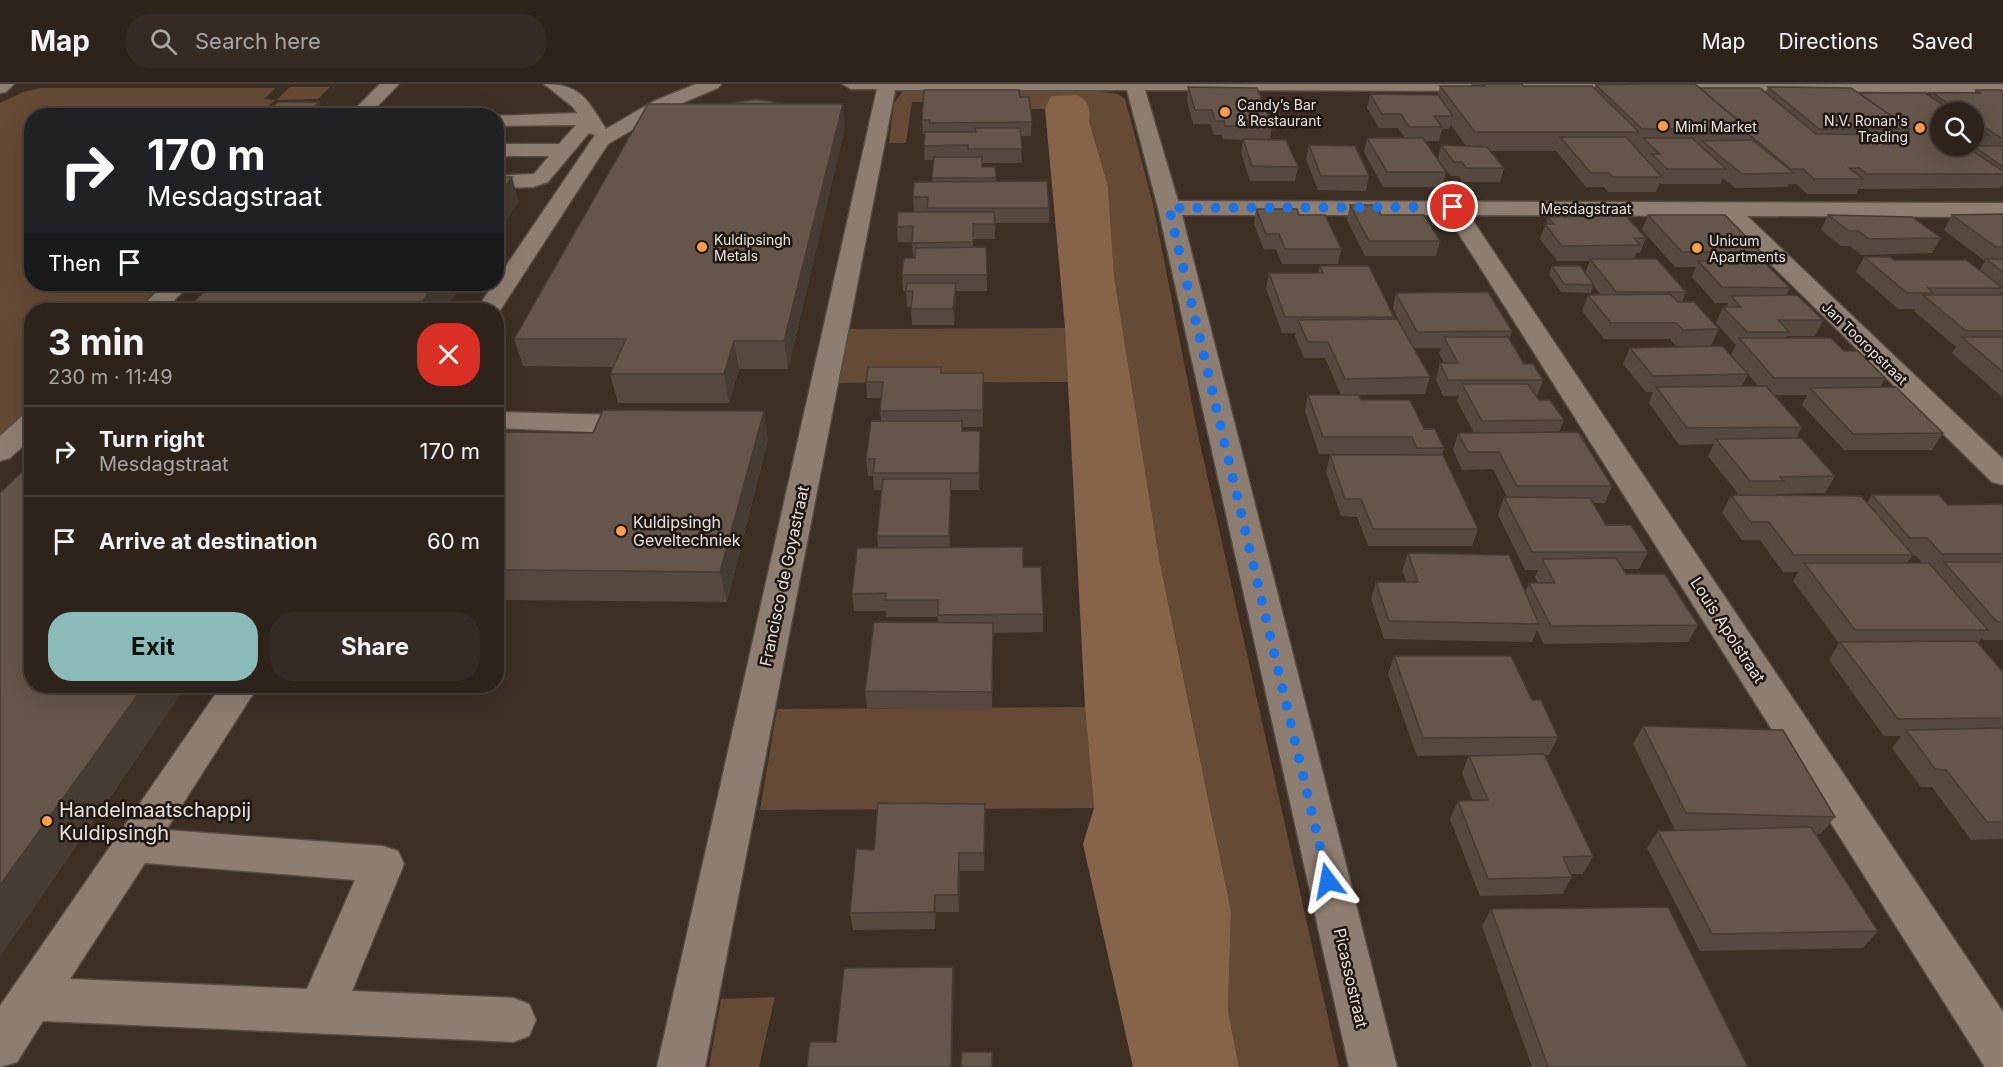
<!DOCTYPE html>
<meta charset="utf-8">
<style>
:root{--surface:#2e231b;--page:#362b24;--text:#f1f3f6;--muted:#a7a4a3;--line:#49403a;--accent:#8bbbb9}
body{margin:0;font-family:Inter,sans-serif;background:var(--page);color:var(--text);height:100vh;display:flex;flex-direction:column;font-size:22px;white-space:nowrap}
*{box-sizing:border-box;margin:0}
p{font-size:20px;color:var(--muted)}
.icon{flex:none;width:33px;height:33px;fill:none;stroke:currentColor;stroke-width:2;stroke-linecap:round;stroke-linejoin:round}
.map{position:relative;flex:1;overflow:hidden}
.side{position:absolute;left:24px;top:219px;width:480px;height:390px;display:flex;flex-direction:column;background:var(--surface);border-radius:24px;box-shadow:0 6px 24px #0002,0 0 0 2px var(--line)}
.side>*{flex:none}
.top-card{position:absolute;left:24px;top:24px;width:480px;height:183px;border-radius:24px;box-shadow:0 6px 24px #0002,0 0 0 2px var(--line);background:#202124;color:#fff;overflow:hidden}
.buttons{position:absolute;left:1930px;top:18px;display:grid;gap:12px}
.buttons a{display:grid;place-items:center;width:54px;height:54px;border-radius:50%;background:var(--surface);box-shadow:0 6px 24px #0002,0 0 0 2px var(--line);font-size:30px}
.pin{position:absolute;display:grid;place-items:center;width:51px;height:51px;color:#fff;margin:-26px;border:3px solid #fff;border-radius:50%;box-shadow:0 2px 6px #0007}
.me{position:absolute;width:66px;margin:-33px;rotate:347deg;stroke-linejoin:round;filter:drop-shadow(0 0 4px #0008)}
.turn{display:flex;align-items:center;gap:21px;height:126px;padding:0 24px;font-size:27px}
.turn .icon{width:78px;height:78px;stroke-width:2.5}
.turn b{display:block;font-size:42px;line-height:51px}
.then{display:flex;align-items:center;height:57px;padding:0 24px;background:#0003;gap:12px;font-size:22px}
.round{display:grid;place-items:center;flex:none;width:63px;height:63px;border-radius:24px;background:var(--page)}
.headline{display:flex;align-items:center;justify-content:space-between;height:102px;padding:0 24px}
h1{font-size:36px;font-weight:700;line-height:45px}
.primary-button{display:flex;gap:12px;margin-top:auto;padding:12px 24px}
.primary-button a{flex:1;height:69px;border-radius:24px;background:var(--accent);color:#111;font-size:24px;font-weight:700;line-height:69px;text-align:center}
.primary-button a+a{background:var(--page);color:var(--text)}
ul{padding:0;list-style:none}
li{display:flex;align-items:center;gap:18px;height:90px;padding:0 24px;border-top:2px solid var(--line)}
li div{flex:1}
li b{display:block;font-size:22px}
li em{font-style:normal}
header{display:flex;align-items:center;gap:36px;box-sizing:border-box;height:84px;padding:0 30px;background:var(--surface);border-bottom:2px solid var(--line)}
header strong{font-size:28px}
nav{display:flex;gap:33px;margin-inline-start:auto;font-size:21px}
.search{width:420px;height:54px;background:var(--page);display:flex;align-items:center;gap:15px;box-sizing:border-box;padding:0 21px;border-radius:24px;color:var(--muted);font-size:22px}
.map>svg:first-child{display:block}
.green{fill:#654a35}
.water{fill:#86644a}
.lines{fill:none;stroke-linecap:round;stroke-linejoin:round}
.minor-casing{stroke:#574c43;stroke-width:3}
.minor{fill:#8e7e71;fill-rule:evenodd}
.wall{fill:#574940;fill-rule:evenodd}
.shaded-wall{fill:#473c34}
.building{fill:#65554a;stroke:#473c34;stroke-width:1.5}
.route{stroke:#1a73e8;stroke-width:10;stroke-dasharray:0 18}
.poi-dot{fill:#fb9e51;stroke:#1f1814;stroke-width:2}
.labels{text-anchor:middle;dominant-baseline:central;stroke-width:5;stroke-linejoin:round;paint-order:stroke}
.far-poi-label{font-size:14px;fill:#ebe2db;stroke:#1f1814;text-anchor:start}
.far-street-label{font-size:14px;fill:#ebe2db;stroke:#1f1814}
.poi-label{font-size:16px;fill:#ebe2db;stroke:#1f1814;text-anchor:start}
.street-label{font-size:16px;fill:#ebe2db;stroke:#1f1814}
.near-poi-label{font-size:20px;fill:#ebe2db;stroke:#1f1814;text-anchor:start}
</style>
<header>
<strong>Map</strong>
<div class="search"><svg class="icon" aria-label="search" viewBox="0 0 24 24"><circle cx="10" cy="10" r="6"/><path d="M15 15l6 6"/></svg>Search here</div>
<nav><a>Map</a><a>Directions</a><a>Saved</a></nav>
</header>
<div class="map">
<svg width="2003" height="983" viewBox="0 0 2003 983">
<rect width="100%" height="100%" fill="#3d2f24"/>
<g class="green">
<path d="M290,3H330L318,15L276,16L257,31L32,32V200H163L135,226H32L31,322L0,351V19L23,8L41,4H276L264,15L276,16Z"/>
<path d="M915,5L1089,6L1118,10L1125,15L1153,120L1199,355L1339,983H1239L1228,927L1231,827L1159,474L1114,192L1108,102L1089,37L1052,12L1045,25H1026L1024,18H912L906,59H889L894,19L903,7Z"/>
<path d="M1065,244L1068,298L838,299L848,245Z"/>
<path d="M1085,623L1094,724L760,726L777,625Z"/>
<path d="M775,913L759,983H709L721,915Z"/>
</g>
<path class="water" d="M1077,11C1088,17 1091,24 1089,37L1108,102L1114,192L1159,474L1231,827L1228,927L1239,983H1133L1083,760L1094,724L1085,623L1065,244L1045,25L1051,12Z"/>
<g class="lines">
<defs>
<g id="minor">
<path d="M0,0H14L6,8L0,9Z"/>
<path d="M380,0H399L368,32H348Z"/>
<path d="M544,0C582,0 588,17 606,45L654,17L696,0H721L718,4L668,25L608,60L497,231L496,226H476L595,51L589,49L548,98L533,103L496,104V92L534,90L549,72H496V60H559L576,41L496,42V32H491L577,29L573,23Z"/>
<path d="M842,0H2003V8L1145,6L1178,117L2003,119V133L1747,132L2003,375V401L1992,398L1722,132L1469,131L2003,928V983H1985L1447,131H1182L1397,983H1349L1158,124L1127,6H895L705,983H657L877,5H851Z"/>
<path d="M165,200H191L164,226H138Z"/>
<path d="M496,328L614,331L624,334L628,340L624,346L614,349L496,344Z"/>
<path d="M32,330V354L10,374L0,377V352L22,332Z"/>
<path d="M221,602H258L166,746L383,762L398,767L404,780L352,907L513,914L529,920L536,936L529,952L513,958L43,937L17,978L0,983V922ZM145,779L355,796L307,905L70,895Z"/>
</g>
</defs>
<use href="#minor" class="minor-casing"/>
<use href="#minor" class="minor"/>
</g>
<g class="wall">
<path d="M1472,0H1522L1523,2L1594,4L1596,1L1700,4L1765,9L1768,3L1930,13L1932,9H1974L1976,6L2003,7V101H2002L2000,104L1860,105L1859,104L1856,110H1807L1796,100H1789L1787,103L1735,104L1723,94L1720,100H1661L1660,98L1656,108H1608L1604,103H1586L1556,67H1490L1504,84L1500,98H1463L1458,92H1451L1438,75L1441,61L1466,62L1451,41L1449,45H1442L1439,57H1425L1446,88L1442,103H1383L1364,68L1367,54H1405L1398,44H1379L1367,24L1370,10L1438,11L1440,2H1471ZM1941,28H1974V62H1941Z"/>
<path d="M1188,3L1272,42L1270,56L1298,83L1295,97H1250L1241,69L1243,56L1223,55L1222,51H1214L1210,40H1193L1187,16Z"/>
<path d="M1020,13L1032,38L1031,52H1020L1022,79H982V83H995L996,97L1049,124V139H995V155H973V163H986L987,207H956L954,241H912L911,223H907L906,207H903L902,191L913,174L912,158H898L897,143L928,128H914L913,113L932,98L934,76H924L925,50H923L922,36Z"/>
<path d="M845,43L788,285H739L729,319H618L610,290L614,283L523,282L514,255Z"/>
<path d="M1309,61L1369,92L1366,107L1318,106L1306,75Z"/>
<path d="M1350,121L1381,131L1440,157L1436,172H1365L1347,136Z"/>
<path d="M1256,125L1299,131L1341,165L1338,180H1282L1276,165L1264,166L1254,140Z"/>
<path d="M2003,130V209H2000L1999,211H2003V314L1952,269L1956,263L1914,227L1915,225H1898L1856,188L1864,173L1980,186L1985,177L1944,146L1952,131Z"/>
<path d="M1648,131L1761,168L1757,177L1790,204L1786,211L1823,236L1815,252H1787L1786,254L1844,267L1885,294L1880,303L1943,349L1932,366H1844L1802,321L1807,311H1774L1802,343L1796,354L1835,392L1825,409L1777,410L1776,411L1867,419L1872,411L1948,421L2003,420V556H1983L1982,554L1978,559L2003,588V755L1971,756L1932,703H1921L1892,664L1901,652H1884L1829,576L1839,559L1793,497L1798,488H1783L1760,456H1742L1722,429L1731,411H1739L1708,372L1714,360L1679,361L1649,319L1653,308H1646L1623,280L1630,264L1748,290L1742,302H1758L1731,270L1736,261L1716,239L1723,223H1726L1728,219H1715L1692,193L1696,183H1675L1642,146ZM1915,471L1922,479H1907L1912,472Z"/>
<path d="M1828,131L1941,154L1932,169L1861,171L1850,162H1841L1821,146Z"/>
<path d="M1548,133L1646,154L1640,169H1636L1634,175L1686,208L1682,218L1719,245L1711,262H1676L1670,255H1604L1582,227L1588,211H1601L1593,201L1591,209L1561,208L1549,190L1552,182L1585,189L1590,177H1557L1540,155Z"/>
<path d="M1320,182L1394,233L1393,235L1401,241L1393,224L1396,209L1512,247L1509,256L1524,280L1543,296L1537,312H1536L1539,316L1564,336L1559,348L1612,402L1605,419H1593L1606,441L1648,468L1639,485H1623L1626,490L1698,541L1688,558L1544,560L1537,546L1532,558L1384,555L1371,515L1376,498H1407L1402,487L1408,469L1525,508L1529,499H1538L1535,493L1538,486H1525L1498,431L1504,413H1507L1493,385L1462,386L1453,366L1458,349H1474L1457,317L1459,312H1443L1436,296L1440,279H1444L1439,269L1441,264H1414L1430,293L1425,310L1359,311L1361,316L1424,345L1444,364L1442,371L1478,445L1472,462H1368L1357,433L1341,432L1326,388L1330,371H1408L1407,370H1319L1305,327L1308,311H1341L1325,274H1304L1295,252L1296,249H1282L1266,204L1269,189H1318Z"/>
<path d="M941,283V289H983V343H962V347L980,364L979,406H951L950,463L1023,483L1043,530V548L993,549L992,626L867,624L865,607L938,539V533H886V527H854L852,510L878,463L877,452L882,406H874L873,392H868L866,375L881,337L880,327L881,314H867L866,298Z"/>
<path d="M496,348L768,355L727,518L496,516Z"/>
<path d="M1394,572L1532,616L1558,653L1549,671H1545L1593,772L1583,790H1571L1572,793L1562,810L1480,812L1450,735L1458,717H1473L1462,689L1469,672L1479,671L1417,672L1388,590Z"/>
<path d="M1643,642L1835,733L1821,750H1815L1878,847L1863,864L1700,867L1647,764L1658,747L1675,746L1633,660Z"/>
<path d="M985,720L984,787H960L959,828H936L935,845L853,846L850,829L874,766Z"/>
<path d="M1491,825L1748,983H1532L1482,842Z"/>
</g>
<g class="shaded-wall">
<path d="M319,18L322,25L315,32H305Z"/>
<path d="M843,20L845,43L788,285L784,257Z"/>
<path d="M512,93L519,118L496,151V115Z"/>
<path d="M956,199V215L954,241L953,225Z"/>
<path d="M435,200H463L445,226H416Z"/>
<path d="M734,257L739,285L729,319L724,290Z"/>
<path d="M764,327L768,355L727,518L720,488Z"/>
<path d="M951,395V412L949,469V452Z"/>
<path d="M144,602H187L0,873V801Z"/>
<path d="M959,769L960,787L959,828L958,811Z"/>
<path d="M935,811L936,828L935,845L934,828Z"/>
<path d="M953,883L954,900L952,983H951Z"/>
</g>
<g class="building">
<path d="M1483,0H1522L1523,2H1592L1639,48H1475L1440,2H1485Z"/>
<path d="M1639,0H1695L1748,45H1642L1596,1Z"/>
<path d="M1188,3L1257,4L1272,42H1225L1224,37H1215L1212,26H1195Z"/>
<path d="M1768,3L1851,4L1910,45H1819Z"/>
<path d="M1700,4H1760L1816,50L1907,51L1910,45L1859,9H1925L1955,28H1941V62H1965L2003,87V90H1867L1859,84H1849L1863,95H1814L1803,85H1791L1746,48L1748,45Z"/>
<path d="M924,6H1019L1020,13H1029L1032,38L929,39L930,36H922Z"/>
<path d="M1976,6H2001L2003,7V54H2001L1974,36V28H1962L1932,9H1980Z"/>
<path d="M1370,10L1438,11L1453,32H1434L1442,43H1409L1401,30H1382Z"/>
<path d="M756,15L786,20H724H725Z"/>
<path d="M278,18H319L305,32H269L274,27H268Z"/>
<path d="M648,20H843L784,257H734L724,290H610L626,255H514Z"/>
<path d="M1974,41L1989,51H1974Z"/>
<path d="M975,44H1020L1022,65H968V61L924,62L925,48H976Z"/>
<path d="M1560,53H1626L1662,93H1613L1609,89H1591Z"/>
<path d="M1367,54H1423L1446,88H1387Z"/>
<path d="M1643,54H1692L1726,85H1667L1652,70H1660Z"/>
<path d="M1243,55L1286,56L1298,83L1252,82Z"/>
<path d="M1752,56L1794,89L1742,90L1702,57Z"/>
<path d="M1309,61L1355,62L1369,92H1321Z"/>
<path d="M1441,61L1487,63L1504,84H1466L1462,78H1454Z"/>
<path d="M1973,62H2003V83Z"/>
<path d="M934,73H982V83H995L996,94H932Z"/>
<path d="M496,93H512L496,115Z"/>
<path d="M1047,97L1049,124H927L928,113H913L914,98Z"/>
<path d="M1350,121H1376L1381,131H1424L1440,157H1369Z"/>
<path d="M1256,125H1297L1299,131H1325L1341,165H1285L1279,150H1266Z"/>
<path d="M898,128H994L995,140H973V158L912,159L913,142L897,143Z"/>
<path d="M2003,130V163H1996L1952,131Z"/>
<path d="M1648,131H1725L1761,168H1682Z"/>
<path d="M1828,131L1912,133L1941,154L1869,155L1858,147H1849Z"/>
<path d="M1626,132L1646,154H1634L1640,161L1562,162L1545,140H1554L1548,133Z"/>
<path d="M986,163L987,191H902L904,174H915L916,164Z"/>
<path d="M1864,173H1890L1894,176H1966L2003,204H1928L1933,209H1907Z"/>
<path d="M1590,175H1657L1686,208H1616Z"/>
<path d="M1986,175H2003V188Z"/>
<path d="M1698,177H1763L1790,204L1722,203Z"/>
<path d="M1320,182H1369L1394,233H1285L1269,189H1323Z"/>
<path d="M1552,182H1580L1594,201L1564,200Z"/>
<path d="M907,199H956L953,225H911L913,207H906Z"/>
<path d="M212,200H435L416,226H185Z"/>
<path d="M1488,208L1512,247L1417,248L1396,209Z"/>
<path d="M1670,210L1678,218H1694L1719,245L1683,246L1676,239H1611L1588,211Z"/>
<path d="M1797,211L1823,236H1778L1789,248H1747L1723,223H1741L1731,212Z"/>
<path d="M1923,211H2003V247H1966Z"/>
<path d="M1397,235L1430,293L1345,295L1328,258H1308L1298,236Z"/>
<path d="M1444,253H1508L1524,280H1533L1543,296H1448L1440,279H1458Z"/>
<path d="M1962,253H2003V288Z"/>
<path d="M1739,254H1831L1844,267H1858L1885,294H1774Z"/>
<path d="M1722,262L1748,290L1653,292L1630,264Z"/>
<path d="M868,283H941V289H983V326L880,327L883,298H866Z"/>
<path d="M1462,300H1528L1539,316H1550L1564,336L1482,337Z"/>
<path d="M1766,302L1802,343L1687,344L1656,303Z"/>
<path d="M1896,303L1943,349L1853,350L1810,304Z"/>
<path d="M1308,311H1359L1361,316H1410L1424,345H1435L1444,364H1417L1412,353H1323Z"/>
<path d="M603,326L764,327L720,488L496,486V348L593,349Z"/>
<path d="M871,337H962V347H980L979,389H873L875,375H866Z"/>
<path d="M1578,348L1612,402H1517L1499,368H1468L1458,349Z"/>
<path d="M1801,354L1835,392L1780,393L1784,397H1750L1716,355Z"/>
<path d="M1330,371H1443L1478,445H1373L1361,415H1345Z"/>
<path d="M32,378V602H144L0,801V409Z"/>
<path d="M883,395H951L949,452H877Z"/>
<path d="M1731,411L1861,412L1913,471H1794L1769,438H1751Z"/>
<path d="M1872,411H1939L1948,421L2003,420V470H1942L1927,454H1910Z"/>
<path d="M1504,413L1590,414L1606,441H1631L1648,468H1532Z"/>
<path d="M1023,463V483H1041L1043,530L938,531V516H885L886,509L852,510L857,464Z"/>
<path d="M1408,469L1509,471L1539,540L1389,537L1376,498H1418Z"/>
<path d="M1616,474L1626,490H1665L1698,541L1551,542L1529,499H1555L1542,475Z"/>
<path d="M1944,478H2003V538H1997Z"/>
<path d="M1804,479H1929L1988,546H1855Z"/>
<path d="M874,538L993,539L992,608L865,607Z"/>
<path d="M1976,557L2003,588V634L1898,635L1840,558Z"/>
<path d="M1394,572H1511L1532,616H1541L1558,653L1423,654Z"/>
<path d="M1643,642L1783,646L1835,733L1686,729Z"/>
<path d="M2003,644V738H1987L1946,686L1935,685L1906,646Z"/>
<path d="M1544,670L1593,772L1563,773L1572,793L1488,795L1458,717L1488,716L1469,672Z"/>
<path d="M878,719L985,720L984,769H959L958,811H935L934,828L850,829L856,765L874,766Z"/>
<path d="M1811,743L1878,847L1712,850L1658,747Z"/>
<path d="M1668,823L1748,983H1548L1491,825Z"/>
<path d="M953,883L951,983H807L810,958H836L844,884Z"/>
<path d="M962,968H992V983H961Z"/>
</g>
<g class="lines">
<path class="route" d="M1328,797L1169,124L1453,123"/>
</g>
<g class="poi-dot">
<circle cx="1225" cy="28" r="6"/>
<circle cx="1663" cy="42" r="6"/>
<circle cx="1920" cy="44" r="6"/>
<circle cx="702" cy="163" r="6"/>
<circle cx="1697" cy="164" r="6"/>
<circle cx="621" cy="447" r="6"/>
<circle cx="47" cy="737" r="6"/>
</g>
<g class="labels">
<g class="far-poi-label">
<text x="1237" y="20">Candy’s Bar<tspan x="1237" dy="16">&amp; Restaurant</tspan></text>
<text x="1908" y="36" text-anchor="end">N.V. Ronan's<tspan x="1908" dy="16">Trading</tspan></text>
<text x="1675" y="42">Mimi Market</text>
<text x="714" y="155">Kuldipsingh<tspan x="714" dy="16">Metals</tspan></text>
<text x="1709" y="156">Unicum<tspan x="1709" dy="16">Apartments</tspan></text>
</g>
<g class="far-street-label">
<text x="1586" y="124">Mesdagstraat</text>
<text transform="translate(1865 259) rotate(44)">Jan Tooropstraat</text>
</g>
<g class="poi-label">
<text x="633" y="438">Kuldipsingh<tspan x="633" dy="18">Geveltechniek</tspan></text>
</g>
<g class="street-label">
<text transform="translate(784 492) rotate(-78)">Francisco de Goyastraat</text>
<text transform="translate(1728 546) rotate(57)">Louis Apolstraat</text>
<text transform="translate(1351 894) rotate(77)">Picassostraat</text>
</g>
<g class="near-poi-label">
<text x="59" y="726">Handelmaatschappij<tspan x="59" dy="23">Kuldipsingh</tspan></text>
</g>
</g>
</svg>
<div class="buttons">
<a><svg class="icon" aria-label="search" viewBox="0 0 24 24"><circle cx="10" cy="10" r="6"/><path d="M15 15l6 6"/></svg></a>
</div>
<div class="pin" style="left:1453px;top:123px;background:#d93025"><svg class="icon" aria-label="arrive" viewBox="0 0 24 24"><path d="M6 21V4h12l-3 4 3 4H6"/></svg></div>
<svg class="me" style="left:1328px;top:797px" viewBox="-20 -20 40 40"><path d="M0-17L14 15 0 8-14 15z" fill="#1a73e8" stroke="#fff" stroke-width="4"/></svg>
<div class="top-card">
<div class="turn"><svg class="icon" aria-label="right" viewBox="0 0 24 24"><path d="M7 20v-9h11M14 6l5 5-5 5"/></svg><div><b>170 m</b>Mesdagstraat</div></div>
<div class="then">Then<svg class="icon" aria-label="arrive" viewBox="0 0 24 24"><path d="M6 21V4h12l-3 4 3 4H6"/></svg></div>
</div>
<section class="side">
<div class="headline"><div><h1>3 min</h1><p>230 m · 11:49</p></div><a class="round" style="background:#d93025;color:#fff"><svg class="icon" aria-label="close" viewBox="0 0 24 24"><path d="M6 6l12 12M18 6L6 18"/></svg></a></div>
<ul>
<li><svg class="icon" aria-label="right" viewBox="0 0 24 24"><path d="M7 20v-9h11M14 6l5 5-5 5"/></svg><div><b>Turn right</b><p>Mesdagstraat</p></div><em>170 m</em></li>
<li><svg class="icon" aria-label="arrive" viewBox="0 0 24 24"><path d="M6 21V4h12l-3 4 3 4H6"/></svg><div><b>Arrive at destination</b></div><em>60 m</em></li>
</ul>
<div class="primary-button"><a>Exit</a><a>Share</a></div>
</section>
</div>
